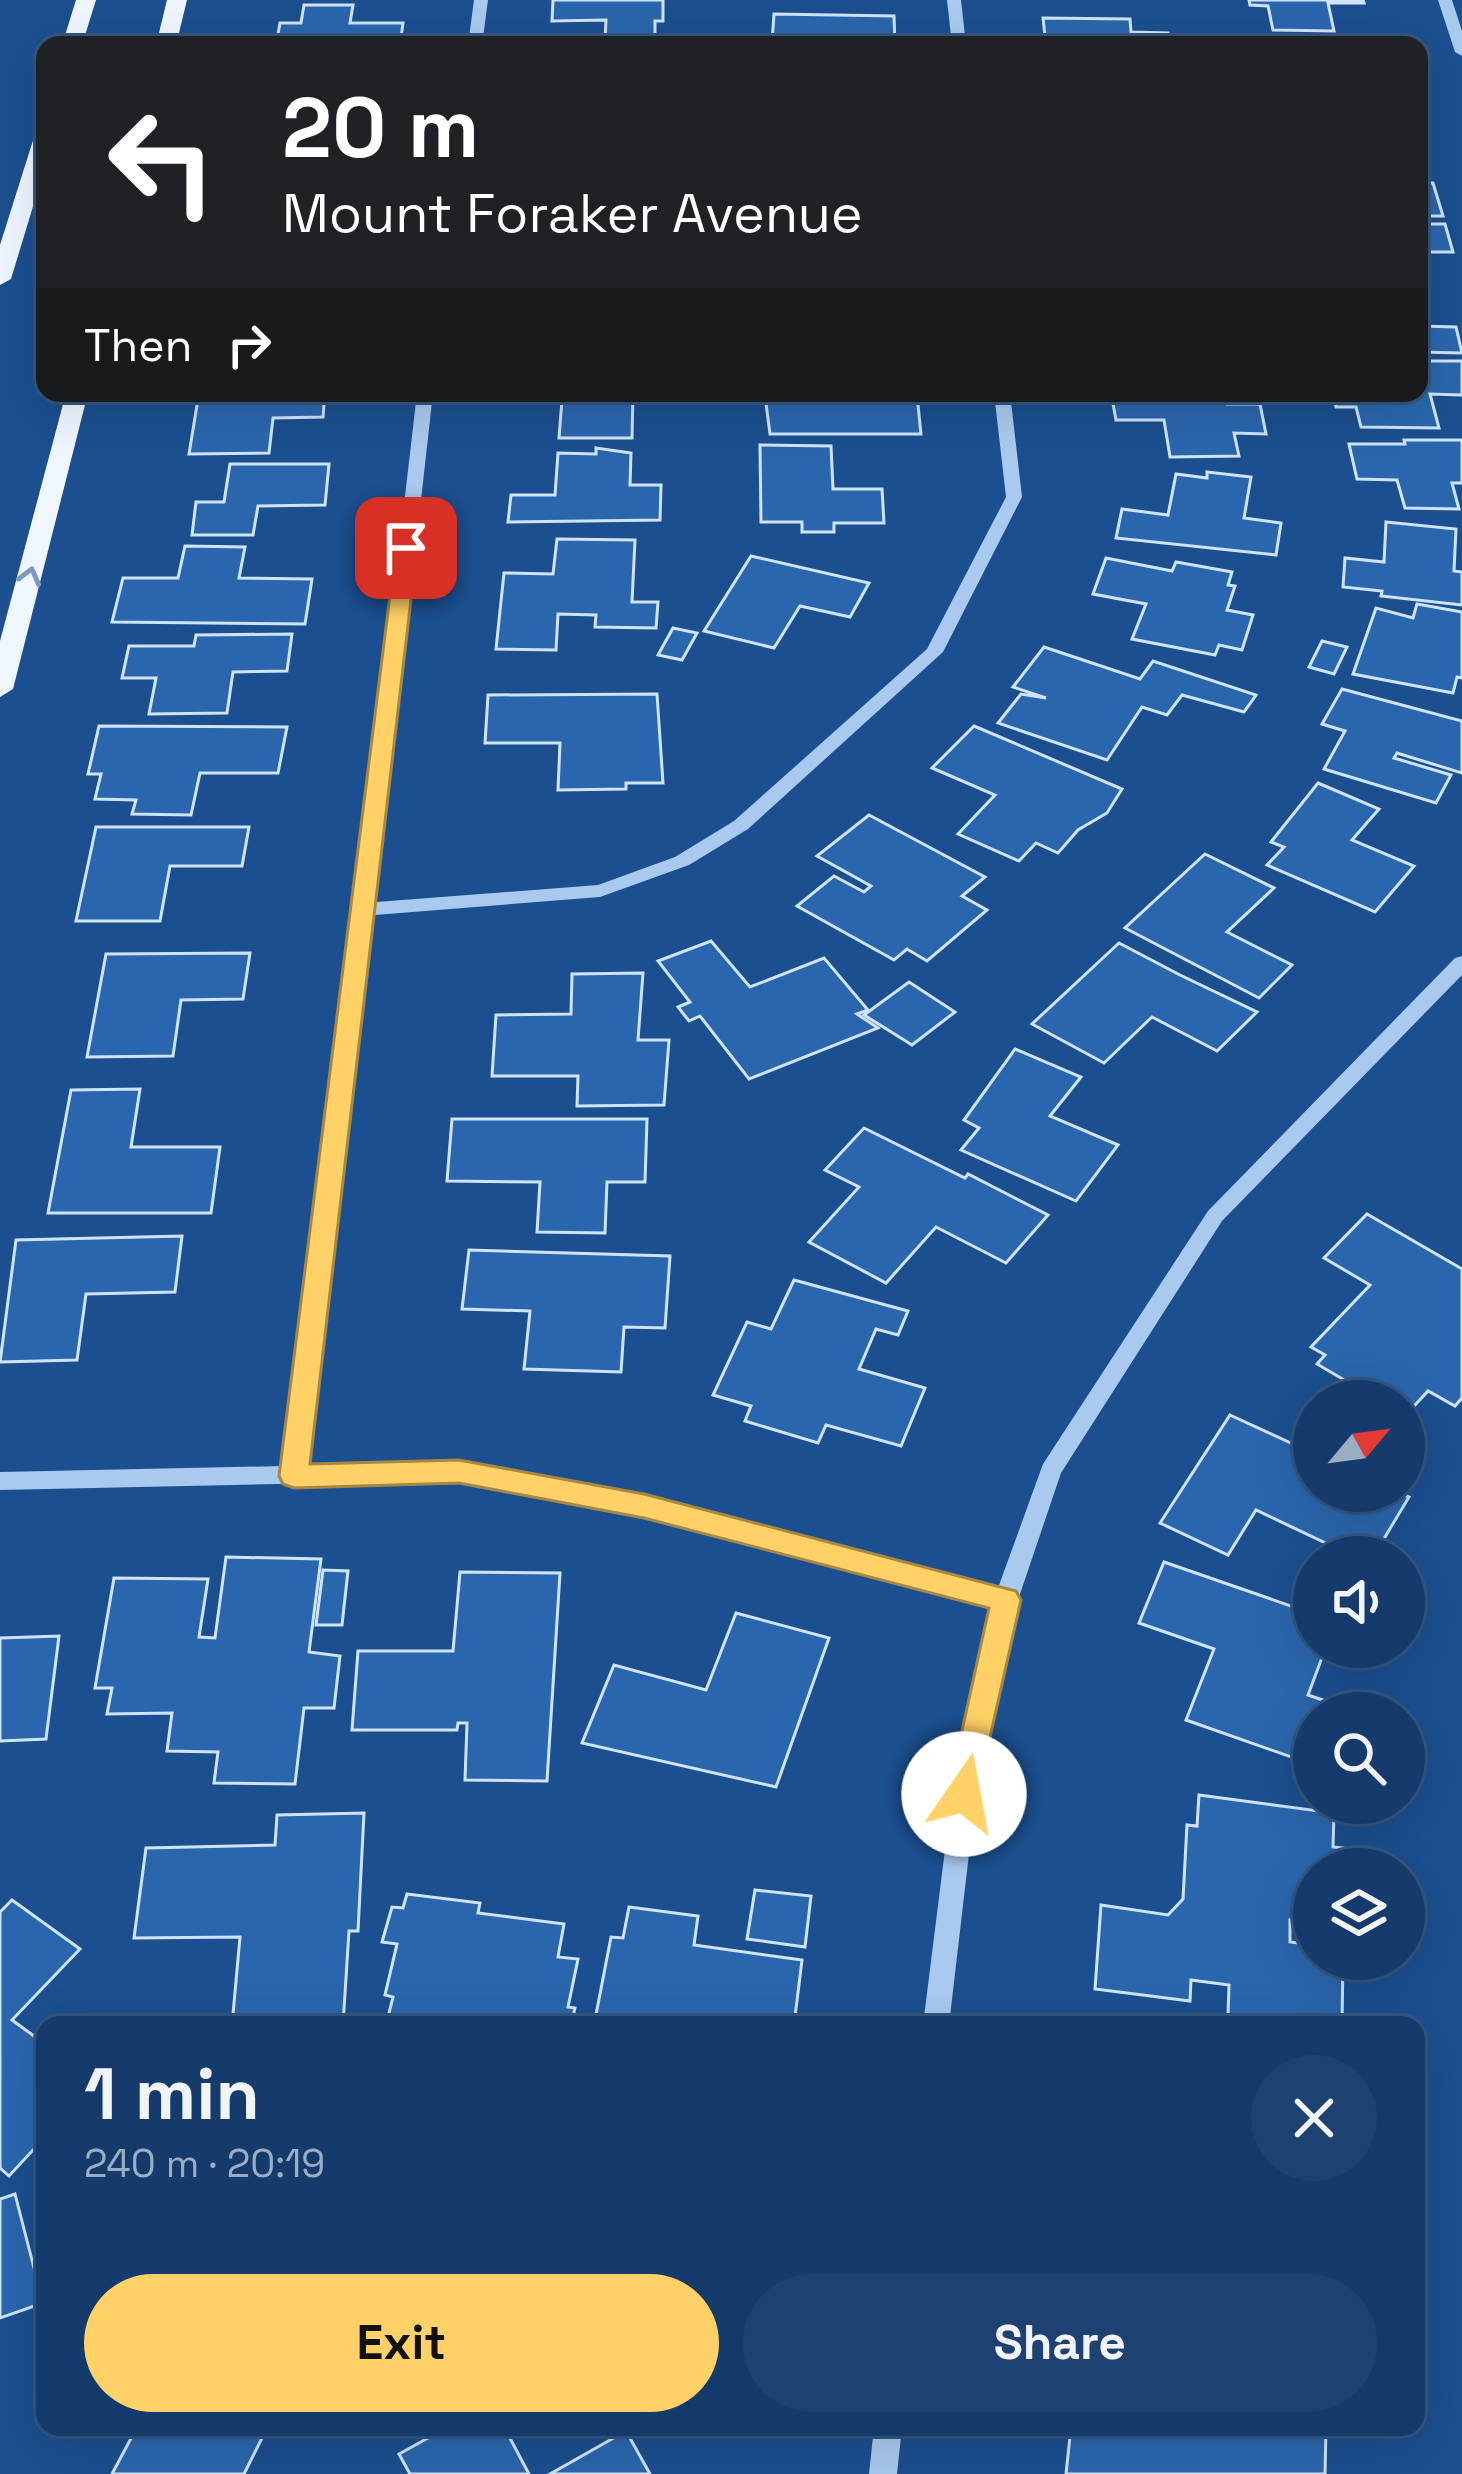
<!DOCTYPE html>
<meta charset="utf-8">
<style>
:root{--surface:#143b6b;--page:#1d4271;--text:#f1f3f6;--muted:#9dadc1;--line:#33557e;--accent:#ffd166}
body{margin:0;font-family:"Space Grotesk",sans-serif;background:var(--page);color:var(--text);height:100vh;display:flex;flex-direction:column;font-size:45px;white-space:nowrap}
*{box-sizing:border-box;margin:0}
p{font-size:39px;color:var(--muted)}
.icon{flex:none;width:66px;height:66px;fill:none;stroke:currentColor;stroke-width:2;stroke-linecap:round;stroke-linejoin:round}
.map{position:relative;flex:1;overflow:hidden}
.sheet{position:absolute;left:36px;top:2016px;width:1389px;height:420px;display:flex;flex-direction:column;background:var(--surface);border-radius:24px;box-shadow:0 12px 48px #0002,0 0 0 3px var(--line)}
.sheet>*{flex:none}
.top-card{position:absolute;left:36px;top:36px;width:1392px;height:366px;border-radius:24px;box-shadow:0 12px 48px #0002,0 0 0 3px var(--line);background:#202124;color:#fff;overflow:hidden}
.needle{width:78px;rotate:61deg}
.fabs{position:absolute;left:1293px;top:1380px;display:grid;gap:24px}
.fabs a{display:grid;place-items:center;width:132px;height:132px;border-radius:50%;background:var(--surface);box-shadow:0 12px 48px #0002,0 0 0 3px var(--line);font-size:60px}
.pin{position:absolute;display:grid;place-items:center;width:102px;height:102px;color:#fff;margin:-51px;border-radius:24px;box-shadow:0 6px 18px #0006}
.me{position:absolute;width:132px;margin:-66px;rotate:12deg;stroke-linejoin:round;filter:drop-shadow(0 0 9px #0008)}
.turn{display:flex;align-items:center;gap:42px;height:252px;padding:0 48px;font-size:54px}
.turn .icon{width:156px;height:156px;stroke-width:2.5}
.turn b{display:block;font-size:84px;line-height:102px}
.then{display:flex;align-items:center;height:114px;padding:0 48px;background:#0003;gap:24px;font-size:45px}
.round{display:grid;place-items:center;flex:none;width:126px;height:126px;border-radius:63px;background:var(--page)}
.head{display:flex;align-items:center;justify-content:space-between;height:204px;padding:0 48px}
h1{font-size:72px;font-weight:700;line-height:90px}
.primary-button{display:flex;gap:24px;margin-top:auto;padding:24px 48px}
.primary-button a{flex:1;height:138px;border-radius:72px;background:var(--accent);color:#111;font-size:48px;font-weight:700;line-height:138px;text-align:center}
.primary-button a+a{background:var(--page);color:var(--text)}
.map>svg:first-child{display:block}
.building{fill:#2a66ad;stroke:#cfe3fa;stroke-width:3}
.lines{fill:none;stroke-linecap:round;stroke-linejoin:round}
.minor{fill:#a9c9ee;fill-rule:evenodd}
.major{fill:#f0f6ff;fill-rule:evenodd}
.oneway{stroke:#7b9ac1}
.route{fill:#ffd166;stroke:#a68842;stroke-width:3}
</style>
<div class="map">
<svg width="1462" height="2474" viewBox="0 0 1462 2474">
<rect width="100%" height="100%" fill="#1b4f8f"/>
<g class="building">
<path d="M553,0H663V21H655V40H605L606,20L552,21Z"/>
<path d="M1249,0H1363L1364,3H1328L1334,31L1273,30L1268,6L1250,5Z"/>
<path d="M304,5H353L350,23H403L400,45H276L280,23H301Z"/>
<path d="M774,14L894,16L895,44L767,45L772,42Z"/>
<path d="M1043,18L1130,19L1131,32L1168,33L1170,45H1046Z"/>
<path d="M1419,183H1433L1443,216H1419Z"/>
<path d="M1419,224H1445L1453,252H1419Z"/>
<path d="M1419,326L1456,327L1462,353L1419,352Z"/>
<path d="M1419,361H1462V395L1430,394L1439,428L1361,427L1356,407H1336L1333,393H1419Z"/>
<path d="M199,393H325L323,417L273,418L269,453L189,454Z"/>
<path d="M521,393H633L632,438H559L562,400H520Z"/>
<path d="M779,393L917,395L921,434H770L765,396Z"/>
<path d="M1111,393H1224L1227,404H1260L1266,434L1234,433L1239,456L1170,457L1164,420H1116Z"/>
<path d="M1404,440H1462V483H1452L1459,509L1405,508L1397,480L1357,479L1349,444H1405Z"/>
<path d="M760,445L831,446L833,489H882L884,523H834V532H802V522H761Z"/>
<path d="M596,448L631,453L630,485H661L660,520L508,522L511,495H555L558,453L596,454Z"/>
<path d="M230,464H329L325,505L258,506L253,535H192L196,502H224Z"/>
<path d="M1207,472L1251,477L1244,518L1281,523L1276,555L1116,538L1122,509L1168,515L1176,474L1207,478Z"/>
<path d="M1386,522L1456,529L1454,571L1462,572V605L1381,596L1382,591L1343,587L1345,558L1384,562Z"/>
<path d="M557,539L635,540L632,602H658L656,628L595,627L596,615L558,614L556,650L496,649L504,573L553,574Z"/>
<path d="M185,546L245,547L239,578L312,579L305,624L112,622L123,578H178Z"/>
<path d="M751,556L869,583L850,617L800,606L774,648L704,631Z"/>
<path d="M1106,558L1172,571L1176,562L1232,572L1228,585L1235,586L1227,610L1253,615L1242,650L1219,645L1215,655L1132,639L1146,604L1093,594Z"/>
<path d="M1417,604L1462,612V678L1457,677L1453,693L1353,674L1376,608L1413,618Z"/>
<path d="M673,628L697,633L682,660L658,655Z"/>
<path d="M292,634L287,671L233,672L227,713L149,714L156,678H122L129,646H194L196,635Z"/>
<path d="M1322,641L1347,647L1334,674L1309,667Z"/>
<path d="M1044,647L1140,679L1153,661L1256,695L1244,712L1182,695L1167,715L1142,707L1107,760L998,723L1021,694L1046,698L1013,687Z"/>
<path d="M1342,689L1462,721V773L1397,753L1394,758L1451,775L1436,803L1324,769L1345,731L1322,724Z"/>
<path d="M657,694L663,783H626V789L558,790L560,743H485L488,695Z"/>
<path d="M99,726L287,727L278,773H200L191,815L132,814L136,800L95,799L101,774H88Z"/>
<path d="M974,726L1122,789L1107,813L1078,830L1058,853L1036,843L1019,861L958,834L995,795L932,768Z"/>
<path d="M1318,783L1379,809L1352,840L1414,866L1375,912L1267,865L1284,847L1271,842Z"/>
<path d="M869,815L985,877L962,896L987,910L927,961L907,949L894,960L797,906L834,876L864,892L871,886L817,856Z"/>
<path d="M96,827H249L242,866H170L160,921H76Z"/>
<path d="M1205,854L1274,888L1227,932L1292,965L1259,998L1125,928Z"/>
<path d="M711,941L750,987L824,958L868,1010L857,1014L878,1028L749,1079L700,1016L689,1021L678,1007L690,1002L658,961Z"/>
<path d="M1119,943L1180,975L1257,1012L1217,1051L1152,1017L1104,1063L1032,1024Z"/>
<path d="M250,953L243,999L181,1000L173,1056L87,1057L106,954Z"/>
<path d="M643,973L638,1040H669L664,1105L577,1106L578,1076H492L496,1015L571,1014L572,974Z"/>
<path d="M909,982L955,1012L912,1045L864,1015Z"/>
<path d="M1015,1049L1081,1077L1050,1116L1118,1145L1076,1201L961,1150L979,1128L964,1120Z"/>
<path d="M140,1089L131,1147H220L211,1213H48L71,1090Z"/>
<path d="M452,1119H647L645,1182H607L605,1233L537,1232L540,1182L447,1181Z"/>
<path d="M864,1128L965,1178L968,1174L1048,1215L1006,1263L936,1227L886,1283L809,1242L859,1187L825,1170Z"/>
<path d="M1367,1214L1462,1269V1398L1455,1406L1428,1391L1405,1416L1404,1401H1380L1317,1364L1325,1355L1311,1347L1370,1285L1324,1258Z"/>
<path d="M182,1236L175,1292L86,1294L77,1360L0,1362L16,1240Z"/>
<path d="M469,1250L670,1256L665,1328L624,1327L621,1372L524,1369L530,1311L462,1309Z"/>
<path d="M794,1280L908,1311L898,1335L876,1329L859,1369L925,1388L901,1446L826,1425L818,1443L745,1421L751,1406L713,1395L747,1322L771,1329Z"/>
<path d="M1230,1415L1306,1450L1314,1436V1491H1394L1409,1497L1373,1557H1355L1256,1510L1228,1555L1160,1523Z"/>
<path d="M226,1557L321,1559L309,1652L340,1656L334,1708H304L295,1784L214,1783L218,1752L167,1751L172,1713L107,1714L112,1688H95L114,1578L208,1579L199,1637L215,1638Z"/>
<path d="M1164,1562L1314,1614V1647H1326L1308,1695L1352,1710L1314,1713V1765L1186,1720L1214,1649L1139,1623Z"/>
<path d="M323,1570L348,1571L342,1625H316Z"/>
<path d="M460,1572L560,1573L547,1781L465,1780L467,1723H458L457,1730H352L358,1651H453Z"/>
<path d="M736,1613L829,1638L776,1787L582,1743L614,1665L706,1690Z"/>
<path d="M59,1636L46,1739L0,1741V1638Z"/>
<path d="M1199,1795L1334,1813L1333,1847L1344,1848V1869H1314V1923L1290,1920V1942L1314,1945V1959H1343L1342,2025H1296L1228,2016L1229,1985L1191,1980L1190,2001L1095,1989L1101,1905L1168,1915L1183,1899L1187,1825L1197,1826Z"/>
<path d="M364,1813L358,1931H349L343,2025H232L240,1937L134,1938L146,1848L275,1845L277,1815Z"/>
<path d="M755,1890L811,1896L805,1947L747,1939Z"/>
<path d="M407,1894L480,1903L478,1913L564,1924L558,1957L578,1959L568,2007L575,2008L571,2025H386L393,1997L385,1995L397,1944L382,1942L392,1907L403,1908Z"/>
<path d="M12,1900L80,1949L12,2020L45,2044V2137L9,2176L0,2168V1912Z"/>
<path d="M629,1907L698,1916L694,1945L802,1960L794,2025H594L611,1937L623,1938Z"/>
<path d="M15,2194L43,2303L0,2318V2199Z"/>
<path d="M137,2427H237L262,2438L244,2474H112Z"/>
<path d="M448,2427H504L529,2474H410L399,2454Z"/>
<path d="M1071,2427H1326L1325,2474H1066Z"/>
<path d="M626,2431L650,2474H550Z"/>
</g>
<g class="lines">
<g class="minor">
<path d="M474,0H488L482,45H468Z"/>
<path d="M947,0H961L966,45H952Z"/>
<path d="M1438,0H1452L1462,31V56L1455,52Z"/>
<path d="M417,393H433L376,902L598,885L675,857L734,821L927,649L1006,497L994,393H1010L1022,497L943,652L748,829L689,865L600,897L375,915L307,1465L459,1462L644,1497L998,1588L1043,1464L1208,1211L1455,958L1462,956V975L1222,1221L1061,1473L1018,1600L976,1794L949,2025H923L952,1794L993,1606L644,1515L459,1480L0,1490V1472L284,1466L357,909Z"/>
<path d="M874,2427H902L897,2474H869Z"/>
</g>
<g class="major">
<path d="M76,0H96L82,45H62Z"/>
<path d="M167,0H187L176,45H156Z"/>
<path d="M45,128V167L11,279L0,285V245L35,134Z"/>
<path d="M66,393H88L13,689L0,697V641Z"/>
</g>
</g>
<defs><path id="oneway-chevron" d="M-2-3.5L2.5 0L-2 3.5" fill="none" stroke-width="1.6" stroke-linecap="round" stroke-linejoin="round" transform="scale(3)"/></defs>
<use class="oneway" href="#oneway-chevron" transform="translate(30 576) rotate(-75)"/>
<path class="route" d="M406,542L417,548L310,1464L459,1460L644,1494L1016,1591L1021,1600L975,1804L964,1808L953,1804L948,1794L989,1608L644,1518L459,1483L294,1488L283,1484L279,1476L396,548Z"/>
</svg>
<div class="fabs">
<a><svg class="needle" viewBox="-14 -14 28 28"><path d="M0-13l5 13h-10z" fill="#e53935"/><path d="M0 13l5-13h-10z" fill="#9dadc1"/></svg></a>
<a><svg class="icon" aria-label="sound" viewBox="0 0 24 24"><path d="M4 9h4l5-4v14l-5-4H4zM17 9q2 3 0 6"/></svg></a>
<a><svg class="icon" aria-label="search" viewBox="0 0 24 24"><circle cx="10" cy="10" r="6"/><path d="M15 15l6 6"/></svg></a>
<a><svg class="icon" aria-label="layers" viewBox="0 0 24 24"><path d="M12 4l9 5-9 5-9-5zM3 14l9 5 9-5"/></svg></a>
</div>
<div class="pin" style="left:406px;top:548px;background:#d93025"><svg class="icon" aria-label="arrive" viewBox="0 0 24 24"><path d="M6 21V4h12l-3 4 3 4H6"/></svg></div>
<svg class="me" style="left:964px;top:1794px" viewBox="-20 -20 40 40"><circle r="19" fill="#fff"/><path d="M0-13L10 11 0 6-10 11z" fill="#ffd166"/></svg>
<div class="top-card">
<div class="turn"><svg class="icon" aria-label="left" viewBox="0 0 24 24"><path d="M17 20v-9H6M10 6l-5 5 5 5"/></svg><div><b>20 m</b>Mount Foraker Avenue</div></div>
<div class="then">Then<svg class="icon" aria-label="right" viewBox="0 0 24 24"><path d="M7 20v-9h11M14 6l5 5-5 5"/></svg></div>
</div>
<section class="sheet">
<div class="head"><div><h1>1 min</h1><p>240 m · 20:19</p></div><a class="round"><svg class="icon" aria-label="close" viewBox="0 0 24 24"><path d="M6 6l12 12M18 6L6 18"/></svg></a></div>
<div class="primary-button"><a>Exit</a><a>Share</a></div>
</section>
</div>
